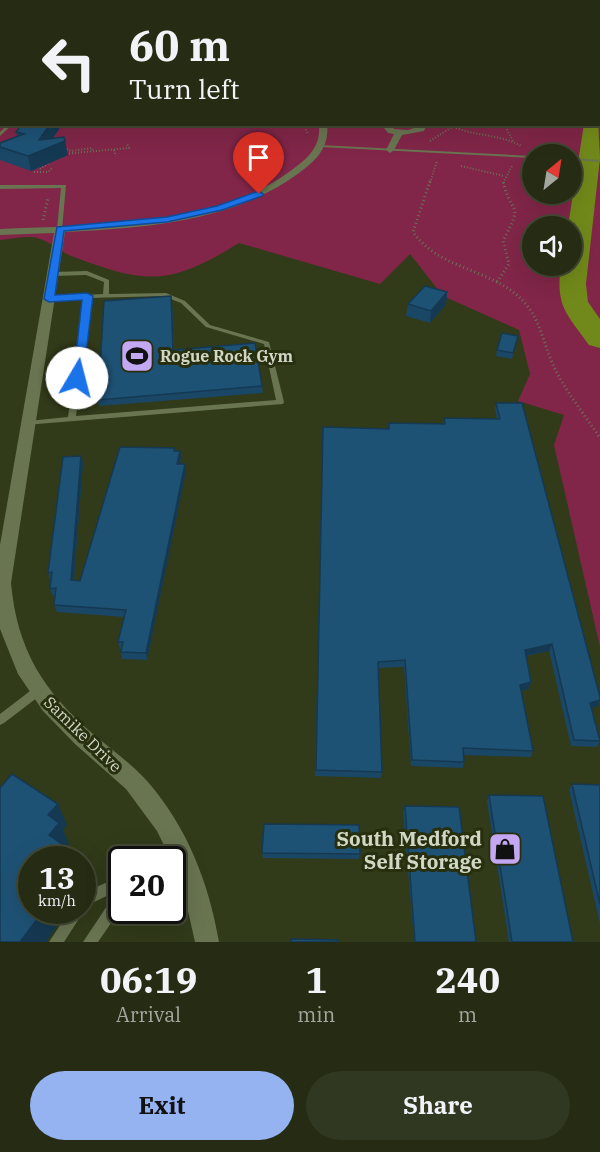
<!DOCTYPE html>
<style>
:root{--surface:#252c13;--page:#313821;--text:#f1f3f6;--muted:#a3a7a0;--line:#424833;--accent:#95b2f1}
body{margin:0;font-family:"IBM Plex Serif",serif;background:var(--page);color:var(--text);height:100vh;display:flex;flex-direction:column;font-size:22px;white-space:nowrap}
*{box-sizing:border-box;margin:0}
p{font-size:20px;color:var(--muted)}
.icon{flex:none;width:33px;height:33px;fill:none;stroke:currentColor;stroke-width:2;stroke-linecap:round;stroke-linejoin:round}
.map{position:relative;height:942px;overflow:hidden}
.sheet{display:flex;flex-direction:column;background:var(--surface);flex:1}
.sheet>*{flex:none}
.guide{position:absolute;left:0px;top:0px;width:600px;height:126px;box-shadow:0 6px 24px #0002,0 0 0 2px var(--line);background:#252c13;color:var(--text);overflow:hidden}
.needle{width:39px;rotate:30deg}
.buttons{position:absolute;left:522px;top:144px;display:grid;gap:12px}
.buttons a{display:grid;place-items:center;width:60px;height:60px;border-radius:50%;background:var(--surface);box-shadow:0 6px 24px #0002,0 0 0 2px var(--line);font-size:30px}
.speed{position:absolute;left:18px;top:846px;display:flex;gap:12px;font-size:30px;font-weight:700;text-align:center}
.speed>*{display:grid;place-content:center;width:78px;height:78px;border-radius:50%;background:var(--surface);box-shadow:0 6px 24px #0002,0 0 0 2px var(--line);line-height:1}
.speed small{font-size:15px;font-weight:400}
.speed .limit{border:3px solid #111;border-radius:9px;background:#fff;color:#111}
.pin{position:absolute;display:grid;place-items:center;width:51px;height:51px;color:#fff;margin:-62px -26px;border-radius:50% 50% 50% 0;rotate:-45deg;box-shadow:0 0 6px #0007}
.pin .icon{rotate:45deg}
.me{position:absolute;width:66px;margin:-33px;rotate:8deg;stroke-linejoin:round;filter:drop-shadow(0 0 4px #0008)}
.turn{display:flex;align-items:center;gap:21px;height:126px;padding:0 30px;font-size:27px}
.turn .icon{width:78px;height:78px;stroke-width:2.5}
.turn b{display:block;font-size:42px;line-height:51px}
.eta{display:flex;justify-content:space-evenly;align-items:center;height:102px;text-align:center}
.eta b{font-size:36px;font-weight:700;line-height:42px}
.action{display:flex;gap:12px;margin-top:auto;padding:12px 30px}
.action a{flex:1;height:69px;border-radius:36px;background:var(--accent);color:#111;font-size:24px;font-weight:700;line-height:69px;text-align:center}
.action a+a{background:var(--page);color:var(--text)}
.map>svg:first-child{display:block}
.green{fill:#812648;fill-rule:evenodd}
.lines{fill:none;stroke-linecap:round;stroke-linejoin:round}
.stream{stroke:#71891a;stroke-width:3}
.river{fill:#71891a;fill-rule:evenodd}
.path-far2{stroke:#6a7256;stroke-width:1.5;stroke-dasharray:1 2;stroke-linecap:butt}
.path-far1{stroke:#6a7256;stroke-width:2;stroke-dasharray:1 2;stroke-linecap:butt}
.path{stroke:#6a7256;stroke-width:3;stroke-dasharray:1 3;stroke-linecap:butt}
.service{fill:#697451;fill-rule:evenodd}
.minor{fill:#697451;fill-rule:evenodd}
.wall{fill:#1a4765}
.shaded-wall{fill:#153952}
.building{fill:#1e5275;stroke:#153952;stroke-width:1.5}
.route{fill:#1a73e8;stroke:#114b97;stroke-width:1.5}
.labels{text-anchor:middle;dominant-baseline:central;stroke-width:6;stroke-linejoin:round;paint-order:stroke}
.poi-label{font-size:16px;font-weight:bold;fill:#d1d7c5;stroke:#272f0f;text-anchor:start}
.street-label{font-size:16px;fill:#d1d7c5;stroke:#272f0f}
.near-poi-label{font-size:20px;font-weight:bold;fill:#d1d7c5;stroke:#272f0f;text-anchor:end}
</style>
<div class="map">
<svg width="600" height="942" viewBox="0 0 600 942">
<rect width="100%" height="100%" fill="#313a19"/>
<path class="green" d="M230,0H600V647L554,445L564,415L518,401L530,374L519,330L443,296L410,254L380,284L239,243C171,285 148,285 74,257C61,253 50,241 37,238C27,235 11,239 0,240V115L2,124H598V2ZM532,154H572V194H532ZM532,226H572V266H532Z"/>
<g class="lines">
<path class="stream" d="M41,2L45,0"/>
<g class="river">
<path d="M500,0H516L517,2H501Z"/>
<path d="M598,48L600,49V60H598Z"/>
<path d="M598,119L600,158L586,284L588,302L600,319V348L589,345C567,314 555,306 561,266H572V226H568L584,124H598Z"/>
</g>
<g class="path-far2">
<path d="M375,0L386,2"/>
<path d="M483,0L487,2"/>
<path d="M579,0L581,2"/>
</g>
<g class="path-far1">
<path d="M303,124L308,134"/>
<path d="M448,124C471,137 499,133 521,146"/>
<path d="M504,124L513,141"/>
<path d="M430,141L452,127"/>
<path d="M64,148L71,151L92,148L93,152"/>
<path d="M114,150L116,156"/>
<path d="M63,154L129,148L127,144"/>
<path d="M461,166L504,176"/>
<path d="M40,169L49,163"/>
<path d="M34,172H48L53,167"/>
<path d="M430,183L437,161"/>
<path d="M503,183L512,166"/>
</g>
<g class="path">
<path d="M430,181L413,232C440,271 493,268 524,302C541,320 544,347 555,369C567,393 585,415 600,438"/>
<path d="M43,220L48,198"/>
<path d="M497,282L509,264L503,241C525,199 511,218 503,181"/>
</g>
<g class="service">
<rect x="0" y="23" width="2" height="2"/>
<rect x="0" y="42" width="2" height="2"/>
<rect x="0" y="48" width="2" height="2"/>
<path d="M8,124H13L0,136V132Z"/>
<path d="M319,145L532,156V158L321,147H319Z"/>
<path d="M572,158L600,160V162L572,160Z"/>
<path d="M0,185H66L62,230L57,229L61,188L0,189Z"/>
<path d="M87,271L109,280V294L166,293L185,301L210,325L269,342L284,402L283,404L25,425L24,423L28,421L68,417L84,298L49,301L46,299L49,297L103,294L104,282L86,275L53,276L50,274L53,272ZM163,296L181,303L206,327L264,344L276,400L76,416L90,298Z"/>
<path d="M38,686L42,688L43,691L42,694L4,723L0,725V714L34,688Z"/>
<path d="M122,876V889H120H122V907L98,942H83L117,891L92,903L87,910L84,911L64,942H49L70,910H82V893Z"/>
</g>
<g class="minor">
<rect x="410" y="0" width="6" height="2"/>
<path d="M319,124H327C330,147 316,161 299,173C233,222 144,228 65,232L11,583C17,649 43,691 93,734C112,750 132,764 148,782C187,827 209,883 219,942H195L181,880L157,831L126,789L75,744L43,711L18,674L0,629V545L54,233L0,235V229C92,225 211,228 289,172C307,159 321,148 319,124Z"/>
<path d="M381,124H390L394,129L408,130L417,127L419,124H427L424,131L402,135L394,150L390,153L386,150L394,134L388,133Z"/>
</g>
</g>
<g class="wall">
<path d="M22,124H61V126L53,138L68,155L31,171L0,160V143L17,136L16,132Z"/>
<path d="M447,292L446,304L430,323L406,316L408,304Z"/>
<path d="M172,302L174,350L262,386L263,393L99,406L98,400Z"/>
<path d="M518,336L512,359L496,356L497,350Z"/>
<path d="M496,403L600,697V702L598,706L591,708L600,741L597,747L571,746L549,651L526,656L531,682L529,689L521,691L533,751L531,757L463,755L464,762L463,768L411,766L404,667L378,668L382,772L381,778L315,776L323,427L388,429L389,423L443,424L444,418L497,419L495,409Z"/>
<path d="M175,451L181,458L180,464L186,471L147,660L122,659L121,652V649H120L118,642L124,617L57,612L54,605L55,596H53L50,589L52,580H50L48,573L81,456L83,462L74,580L80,581Z"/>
<path d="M572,784L600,785V924L569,790Z"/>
<path d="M489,795L573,942H509L487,801Z"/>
<path d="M405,806L476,942H414L403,812Z"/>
<path d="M262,853L360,854L359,859L263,858Z"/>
</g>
<g class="shaded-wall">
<path d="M10,0H38L34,2H5Z"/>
<path d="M2,3V15L0,18V5Z"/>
<path d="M50,124H61V126L46,149L65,141L68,155L31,171L28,156Z"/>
<path d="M447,292L446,304L430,323L431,311Z"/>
<path d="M180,451L181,458L178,471L177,464Z"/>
<path d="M81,456L83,462L73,587L71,580Z"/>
<path d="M185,464L186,471L147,660L146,653Z"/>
<path d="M552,644L549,651L523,656L525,650Z"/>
<path d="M531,682L529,689L518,691L520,685Z"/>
<path d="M600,700L598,706L587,710L590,703Z"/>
<path d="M58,804L67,825L63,830L69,844L59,856L49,835L48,815Z"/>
<path d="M82,858L91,878L82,889V860H80Z"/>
<path d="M44,910H68L46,942H20Z"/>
</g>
<g class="building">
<path d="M0,0H10L2,2L0,5Z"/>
<path d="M22,124H50L39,140L64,137L65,141L28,156L0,147V143L24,134L16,132Z"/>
<path d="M425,286L447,292L431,311L408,304Z"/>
<path d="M171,296L173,350L255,343L262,386L98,400L104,301Z"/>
<path d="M502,333L518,336L513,353L497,350Z"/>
<path d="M496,403H522L600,697V700L590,703L600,741L574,740L552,644L525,650L531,682L520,685L533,751L463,748L464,762L412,760L405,660L378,662L382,772L316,770L323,427L389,429V423L445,424L444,418L500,419Z"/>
<path d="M120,447L174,448V451H180L177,464H185L146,653L121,652L123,642H118L126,610L54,605L56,588L50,589L52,572L48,573L63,457L81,456L71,580L80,581Z"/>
<path d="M12,774L58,804L48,815L59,823L49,835L82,858L80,860H32V910H44L20,942H0V788Z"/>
<path d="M572,784L600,785V904Z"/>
<path d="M489,795L543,796L573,942H512Z"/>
<path d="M405,806L459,807L476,942H415Z"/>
<path d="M264,824L359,825L360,854L262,853Z"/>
<path d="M291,939L338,940V942H291Z"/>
</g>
<path class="route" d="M259,191L263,194L262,196L222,210L167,222L64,231L55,295L87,293L93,296L83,378L73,381L82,300L49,302L44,299L57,227L167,217L217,206Z"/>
<defs>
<symbol id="stadium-square" viewBox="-11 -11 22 22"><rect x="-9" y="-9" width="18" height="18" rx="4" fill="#c4a7f1" stroke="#272f0f"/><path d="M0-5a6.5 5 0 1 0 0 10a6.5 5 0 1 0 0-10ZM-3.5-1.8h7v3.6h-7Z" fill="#111"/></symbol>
<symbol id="shop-square" viewBox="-11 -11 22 22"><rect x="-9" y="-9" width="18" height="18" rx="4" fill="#c4a7f1" stroke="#272f0f"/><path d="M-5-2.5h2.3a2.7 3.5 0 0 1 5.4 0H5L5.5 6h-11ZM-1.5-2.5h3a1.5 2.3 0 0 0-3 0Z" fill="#111"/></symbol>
</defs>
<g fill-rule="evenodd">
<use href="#stadium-square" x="118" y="337" width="38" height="38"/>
<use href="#shop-square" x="486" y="830" width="38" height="38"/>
</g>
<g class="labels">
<g class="poi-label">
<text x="160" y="356">Rogue Rock Gym</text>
</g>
<g class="street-label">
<text transform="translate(83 734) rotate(44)">Samike Drive</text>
</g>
<g class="near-poi-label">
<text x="482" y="838">South Medford<tspan x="482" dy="23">Self Storage</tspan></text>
</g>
</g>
</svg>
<div class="buttons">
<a><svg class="needle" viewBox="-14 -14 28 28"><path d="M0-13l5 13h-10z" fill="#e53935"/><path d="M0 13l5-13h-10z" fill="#a3a7a0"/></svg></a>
<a><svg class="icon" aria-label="sound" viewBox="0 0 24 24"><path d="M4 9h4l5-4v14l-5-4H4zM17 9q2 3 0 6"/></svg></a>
</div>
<div class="speed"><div>13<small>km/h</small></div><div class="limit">20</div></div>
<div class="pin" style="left:259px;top:194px;background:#d93025"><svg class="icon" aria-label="arrive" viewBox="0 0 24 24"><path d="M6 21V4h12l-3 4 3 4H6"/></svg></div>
<svg class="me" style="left:77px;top:378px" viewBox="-20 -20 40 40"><circle r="19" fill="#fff"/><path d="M0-13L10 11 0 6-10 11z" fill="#1a73e8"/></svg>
<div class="guide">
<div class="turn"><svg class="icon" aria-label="left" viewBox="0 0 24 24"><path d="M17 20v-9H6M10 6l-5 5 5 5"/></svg><div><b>60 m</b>Turn left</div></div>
</div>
</div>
<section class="sheet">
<div class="eta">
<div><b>06:19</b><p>Arrival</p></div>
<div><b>1</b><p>min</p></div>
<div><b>240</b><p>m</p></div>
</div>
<div class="action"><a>Exit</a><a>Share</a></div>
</section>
